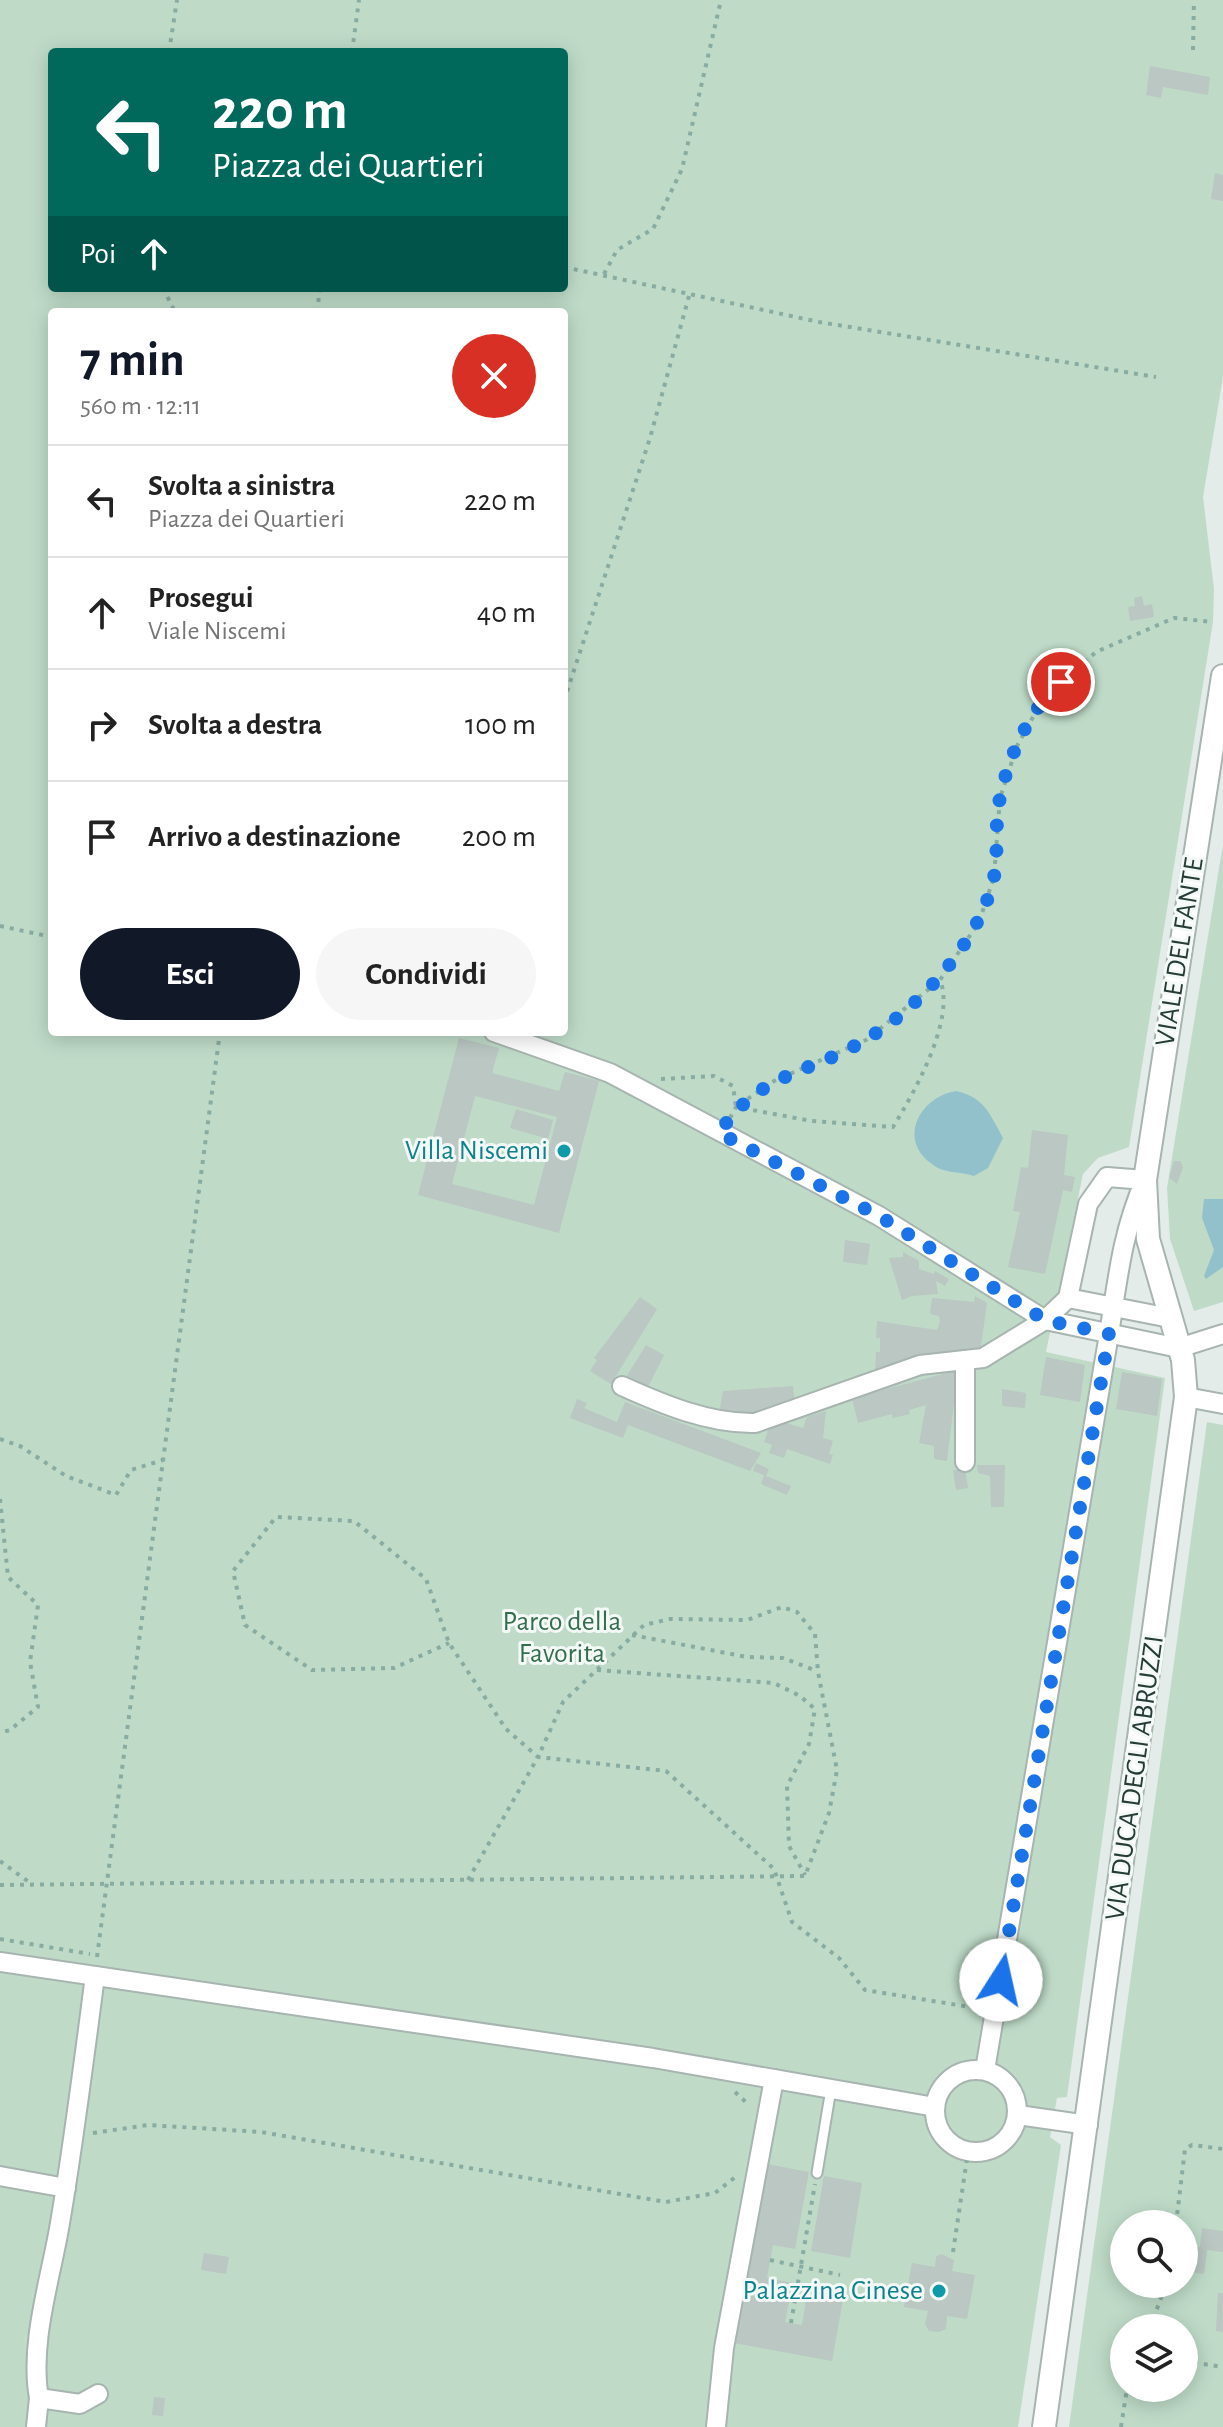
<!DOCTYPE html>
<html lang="it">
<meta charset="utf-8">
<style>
:root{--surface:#fff;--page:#f6f6f6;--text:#222;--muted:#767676;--line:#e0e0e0;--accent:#111827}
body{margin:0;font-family:"Alegreya Sans",sans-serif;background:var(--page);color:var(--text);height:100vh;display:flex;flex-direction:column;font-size:30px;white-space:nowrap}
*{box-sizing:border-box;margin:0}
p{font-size:26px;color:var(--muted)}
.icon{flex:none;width:44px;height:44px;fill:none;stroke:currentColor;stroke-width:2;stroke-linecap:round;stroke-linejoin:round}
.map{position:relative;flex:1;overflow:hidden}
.sheet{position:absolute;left:48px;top:308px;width:520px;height:728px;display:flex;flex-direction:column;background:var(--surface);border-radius:8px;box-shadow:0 4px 20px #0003}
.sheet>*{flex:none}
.top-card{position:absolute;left:48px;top:48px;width:520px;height:244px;border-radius:8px;box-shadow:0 4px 20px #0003;background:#00695c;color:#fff;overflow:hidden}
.tools{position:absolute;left:1110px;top:2210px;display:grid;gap:16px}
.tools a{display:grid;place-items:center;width:88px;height:88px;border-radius:50%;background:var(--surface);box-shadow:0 4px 20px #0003;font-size:40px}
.pin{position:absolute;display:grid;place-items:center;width:68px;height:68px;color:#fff;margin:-34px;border:4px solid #fff;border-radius:50%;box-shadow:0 2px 8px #0007}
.me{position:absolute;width:88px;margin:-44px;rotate:10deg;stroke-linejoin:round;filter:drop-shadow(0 0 6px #0008)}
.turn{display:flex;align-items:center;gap:28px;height:168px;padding:0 32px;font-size:36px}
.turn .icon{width:104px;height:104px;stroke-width:2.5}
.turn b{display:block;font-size:56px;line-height:68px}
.then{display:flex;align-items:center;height:76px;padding:0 32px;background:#0003;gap:16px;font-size:30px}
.round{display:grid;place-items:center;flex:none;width:84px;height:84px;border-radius:42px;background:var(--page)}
.head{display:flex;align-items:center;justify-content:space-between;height:136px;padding:0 32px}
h1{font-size:48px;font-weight:700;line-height:60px;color:var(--accent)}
.cta{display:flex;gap:16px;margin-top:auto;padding:16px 32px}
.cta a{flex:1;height:92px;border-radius:48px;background:var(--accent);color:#fff;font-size:32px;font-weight:700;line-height:92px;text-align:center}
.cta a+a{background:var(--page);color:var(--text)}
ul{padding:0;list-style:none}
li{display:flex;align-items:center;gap:24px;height:112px;padding:0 32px;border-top:2px solid var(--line)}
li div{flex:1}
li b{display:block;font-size:30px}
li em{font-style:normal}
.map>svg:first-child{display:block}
.green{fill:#bfdbc8;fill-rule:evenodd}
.water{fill:#92c0cb}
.building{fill:#bac7c2;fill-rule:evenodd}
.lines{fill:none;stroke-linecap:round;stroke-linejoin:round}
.service-casing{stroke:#a7b4b0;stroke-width:13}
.minor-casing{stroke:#a7b4b0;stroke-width:22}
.tertiary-casing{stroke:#a7b4b0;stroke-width:26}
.path{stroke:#88aca2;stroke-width:4;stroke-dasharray:4 6;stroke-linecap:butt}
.service{stroke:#fff;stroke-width:9}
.minor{stroke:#fff;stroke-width:18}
.tertiary{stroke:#fff;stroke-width:22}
.route{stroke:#1a73e8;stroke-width:14;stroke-dasharray:0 25.2}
.culture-dot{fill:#0f9aa8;stroke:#f4f9f7;stroke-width:3}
.labels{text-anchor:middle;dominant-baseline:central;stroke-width:6;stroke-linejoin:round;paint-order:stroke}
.street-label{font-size:28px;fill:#253c37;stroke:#f4f9f7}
.culture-label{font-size:28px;fill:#0d838f;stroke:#f4f9f7;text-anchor:end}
.park-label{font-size:28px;fill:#336f4d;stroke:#f4f9f7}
</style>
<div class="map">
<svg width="1223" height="2427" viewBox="0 0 1223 2427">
<rect width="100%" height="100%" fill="#e4ece9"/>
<g class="green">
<path d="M0,0H1223V377L1203,497L1214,589L1213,622L1129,1147L1098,1158L1083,1174L1046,1352L1165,1378L1067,2097L1057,2098L1050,2137L1061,2145L1018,2427H0ZM52,52H564V288H52ZM52,312H564V1032H52Z"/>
<path d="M1223,844V1302L1194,1311L1170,1239L1167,1188Z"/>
<path d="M1207,1422L1223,1425V2427H1069ZM1124,2224H1184V2284H1124ZM1124,2328H1184V2388H1124Z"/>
</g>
<g class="water">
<path d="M956,1091C984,1097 990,1114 1003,1138L988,1168L974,1176C960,1171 944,1174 932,1164C897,1139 920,1097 956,1091Z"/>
<path d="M1204,1199H1223V1267L1206,1279L1204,1276L1214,1250L1202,1218Z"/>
</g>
<g class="building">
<path d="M1150,66L1210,77L1208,95L1163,87L1161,98L1146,95Z"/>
<path d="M1215,173L1223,175V201L1211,199Z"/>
<path d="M1142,596L1144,606L1152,604L1154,617L1130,621L1128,607L1135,606L1134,598Z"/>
<path d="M459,1038L499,1048L492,1073L559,1091L565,1072L599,1081L559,1233L418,1195ZM475,1096L557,1117L534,1205L452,1184Z"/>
<path d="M516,1109L553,1120L548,1139L510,1128Z"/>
<path d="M1032,1130L1068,1135L1064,1175L1075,1177L1072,1192L1063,1190L1045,1274L1008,1267L1020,1212L1013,1211L1021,1167L1028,1168Z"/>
<path d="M1174,1161H1180L1183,1167L1177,1184L1169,1178Z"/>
<path d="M845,1240L870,1244L867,1265L843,1262Z"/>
<path d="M903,1252L919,1261V1269L934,1274L935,1271L949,1279L945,1286L936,1281L938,1294L912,1296L902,1300L889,1258L903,1257Z"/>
<path d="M975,1296L987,1303L980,1353L875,1377L876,1352H880V1338H876L877,1321L937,1330L940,1321L939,1316L930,1314L932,1298L974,1302Z"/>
<path d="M640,1297L657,1309L611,1384L590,1371L597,1360L594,1358Z"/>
<path d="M646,1345L664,1355L646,1391L625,1379Z"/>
<path d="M1046,1357L1085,1365L1080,1402L1040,1395Z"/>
<path d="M958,1370L947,1461L934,1459V1446L919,1443L926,1405L909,1410L910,1414L893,1418L892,1414L858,1423L852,1398Z"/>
<path d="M1122,1372L1162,1379L1157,1416L1116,1409Z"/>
<path d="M793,1386L795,1406L772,1415L719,1414L723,1391Z"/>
<path d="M1002,1389L1026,1393L1025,1408L1002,1406Z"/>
<path d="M577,1399L587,1403L584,1408L617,1422L625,1402L761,1453L750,1471L628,1425L623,1438L570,1418Z"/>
<path d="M826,1411L823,1438L833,1441L829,1454L833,1455L830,1464L787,1449L784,1458L769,1453L772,1445L764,1442L770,1424L786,1423L803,1428L807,1417Z"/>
<path d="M756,1463L769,1469L766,1476L791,1486L787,1495L761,1484L764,1475L753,1471Z"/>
<path d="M977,1465H1005L1004,1507H991L990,1476L978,1473Z"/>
<path d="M965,1468L968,1488L956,1490L953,1470Z"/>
<path d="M767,2164L809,2172L795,2249L773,2245L767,2278L793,2283L785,2322L802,2325L808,2288L844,2294L832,2361L734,2343Z"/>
<path d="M824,2176L862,2183L850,2258L811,2251Z"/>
<path d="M1202,2228L1223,2231V2252L1207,2250L1204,2274L1184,2271V2245L1200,2247Z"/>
<path d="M204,2253L229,2257L226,2274L201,2270Z"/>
<path d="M941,2254L954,2260L952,2271L975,2275L967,2319L947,2316L946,2329L939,2332L929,2331L925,2324L928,2311L904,2307L912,2263L935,2267L936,2257Z"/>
<path d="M1218,2293H1223V2332L1216,2331Z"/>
<path d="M154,2397L165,2398L163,2416L152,2415Z"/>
</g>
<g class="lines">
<defs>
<path id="service" d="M817,2173L831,2089"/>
<g id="minor">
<path d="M494,1032L610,1073L879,1216L1045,1320L1068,1298"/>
<path d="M622,1386C662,1404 709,1424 755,1423L920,1365L983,1358L1045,1320L1179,1348L1223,1334"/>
<path d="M1186,1397L1223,1404"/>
<path d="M965,1462V1360"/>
<path d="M0,1962L653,2058L935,2107"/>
<path d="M95,1976C84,2059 74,2141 60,2223C51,2278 29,2343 39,2398L80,2404L98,2394"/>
<circle cx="976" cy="2111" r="41"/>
<path d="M985,2070L1109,1334C1118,1277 1122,1233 1145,1180L1107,1177L1088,1204L1068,1298L1170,1318"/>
<path d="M1018,2115L1088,2125"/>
<path d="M0,2176L66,2188"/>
<path d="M36,2427L39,2398"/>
<path d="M716,2427L724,2348L774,2079"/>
</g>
<path id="tertiary" d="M1044,2427L1186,1397L1183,1360L1148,1239L1145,1180L1223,676"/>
</defs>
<use href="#service" class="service-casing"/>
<use href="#minor" class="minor-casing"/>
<use href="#tertiary" class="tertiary-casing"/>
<g class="path">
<path d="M1193,50L1194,0"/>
<path d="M169,52L177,0"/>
<path d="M352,52L359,0"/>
<path d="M564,267L819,322L1156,377"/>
<path d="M604,274L617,250L653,229L682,169L721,0"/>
<path d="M163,288L175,312"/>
<path d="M317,312L320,288"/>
<path d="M564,701L650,438L689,296"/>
<path d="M0,926L52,937"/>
<path d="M661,1079L714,1076L733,1086L736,1107L774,1081L866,1040L940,980"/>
<path d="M730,1118L736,1107L812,1121L893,1127C914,1093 956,1019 940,980L979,922L994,877L1000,798L1017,746L1044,697L1096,652L1174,618L1213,622"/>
<path d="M0,1439L20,1446L66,1476L116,1495L131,1470L163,1460"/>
<path d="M0,1499L8,1577L38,1605L30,1662L38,1707L10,1730L0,1733"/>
<path d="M632,1635L747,1657L783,1658L817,1671"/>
<path d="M597,1670L774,1683L800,1696L815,1709L809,1744L787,1786L789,1846L805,1875"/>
<path d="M0,1861L33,1885"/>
<path d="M468,1880L538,1757L666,1771L774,1869L792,1922L839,1958L865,1990L976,2008"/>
<path d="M0,1885L805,1876L829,1813L837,1770L818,1672L815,1634L797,1612L782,1607L747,1620L670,1619L644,1625L563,1702L538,1757L506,1729L449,1643L426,1579L354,1521L276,1517L233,1571L245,1625L312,1670L394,1668L449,1643"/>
<path d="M0,1939L90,1954"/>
<path d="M97,1957L220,1032"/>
<path d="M735,2092L749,2105"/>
<path d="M93,2133L148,2125L261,2132L666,2202L715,2193L738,2175"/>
<path d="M1176,2224L1185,2149L1192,2145L1223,2149"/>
<path d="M953,2252L968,2152"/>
<path d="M770,2260L840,2275"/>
<path d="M791,2323L815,2184"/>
<path d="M1150,2328L1166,2284"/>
<path d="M1184,2361L1223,2367"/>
<path d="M1121,2427L1127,2388"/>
</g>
<use href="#service" class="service"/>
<use href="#minor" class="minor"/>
<use href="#tertiary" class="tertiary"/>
</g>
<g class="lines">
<path class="route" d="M1001,1980L1109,1334L1045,1320L879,1216L719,1133C761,1071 808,1075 865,1040C902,1018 937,984 961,949C976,927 988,904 994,877C999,852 994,824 1000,798C1008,757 1030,709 1061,682"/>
</g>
<g class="culture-dot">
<circle cx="564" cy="1151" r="8"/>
<circle cx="939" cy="2291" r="8"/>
</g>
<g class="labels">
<g class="street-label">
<text transform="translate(1180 952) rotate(-81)">VIALE DEL FANTE</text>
<text transform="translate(1135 1778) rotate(-82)">VIA DUCA DEGLI ABRUZZI</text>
</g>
<g class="culture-label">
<text x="548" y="1151">Villa Niscemi</text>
<text x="923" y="2291">Palazzina Cinese</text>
</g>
<g class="park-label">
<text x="562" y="1622">Parco della<tspan x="562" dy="32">Favorita</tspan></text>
</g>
</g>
</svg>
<div class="tools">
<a><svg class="icon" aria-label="search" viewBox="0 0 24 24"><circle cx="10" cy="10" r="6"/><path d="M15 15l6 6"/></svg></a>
<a><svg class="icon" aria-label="layers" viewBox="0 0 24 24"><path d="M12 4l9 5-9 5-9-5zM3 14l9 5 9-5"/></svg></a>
</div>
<div class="pin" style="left:1061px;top:682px;background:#d93025"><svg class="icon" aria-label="arrive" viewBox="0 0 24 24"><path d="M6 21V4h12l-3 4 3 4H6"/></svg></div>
<svg class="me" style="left:1001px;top:1980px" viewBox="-20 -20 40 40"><circle r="19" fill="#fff"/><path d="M0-13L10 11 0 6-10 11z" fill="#1a73e8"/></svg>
<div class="top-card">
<div class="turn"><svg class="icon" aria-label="left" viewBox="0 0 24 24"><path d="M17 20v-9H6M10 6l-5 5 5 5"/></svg><div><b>220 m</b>Piazza dei Quartieri</div></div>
<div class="then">Poi<svg class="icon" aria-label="ahead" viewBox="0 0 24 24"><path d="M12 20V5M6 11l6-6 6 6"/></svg></div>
</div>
<section class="sheet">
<div class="head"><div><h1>7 min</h1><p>560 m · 12:11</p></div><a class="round" style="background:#d93025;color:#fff"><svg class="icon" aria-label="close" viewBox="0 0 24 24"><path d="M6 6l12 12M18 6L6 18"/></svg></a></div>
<ul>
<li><svg class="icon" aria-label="left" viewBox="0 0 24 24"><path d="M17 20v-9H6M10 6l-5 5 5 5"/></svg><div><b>Svolta a sinistra</b><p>Piazza dei Quartieri</p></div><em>220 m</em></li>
<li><svg class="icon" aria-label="ahead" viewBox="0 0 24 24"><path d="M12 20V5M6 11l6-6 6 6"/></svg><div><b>Prosegui</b><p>Viale Niscemi</p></div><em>40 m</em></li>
<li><svg class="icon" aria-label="right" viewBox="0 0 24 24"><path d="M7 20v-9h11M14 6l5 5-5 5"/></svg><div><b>Svolta a destra</b></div><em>100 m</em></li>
<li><svg class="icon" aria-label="arrive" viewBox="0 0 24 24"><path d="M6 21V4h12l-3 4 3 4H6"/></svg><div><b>Arrivo a destinazione</b></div><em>200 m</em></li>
</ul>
<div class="cta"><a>Esci</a><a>Condividi</a></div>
</section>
</div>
